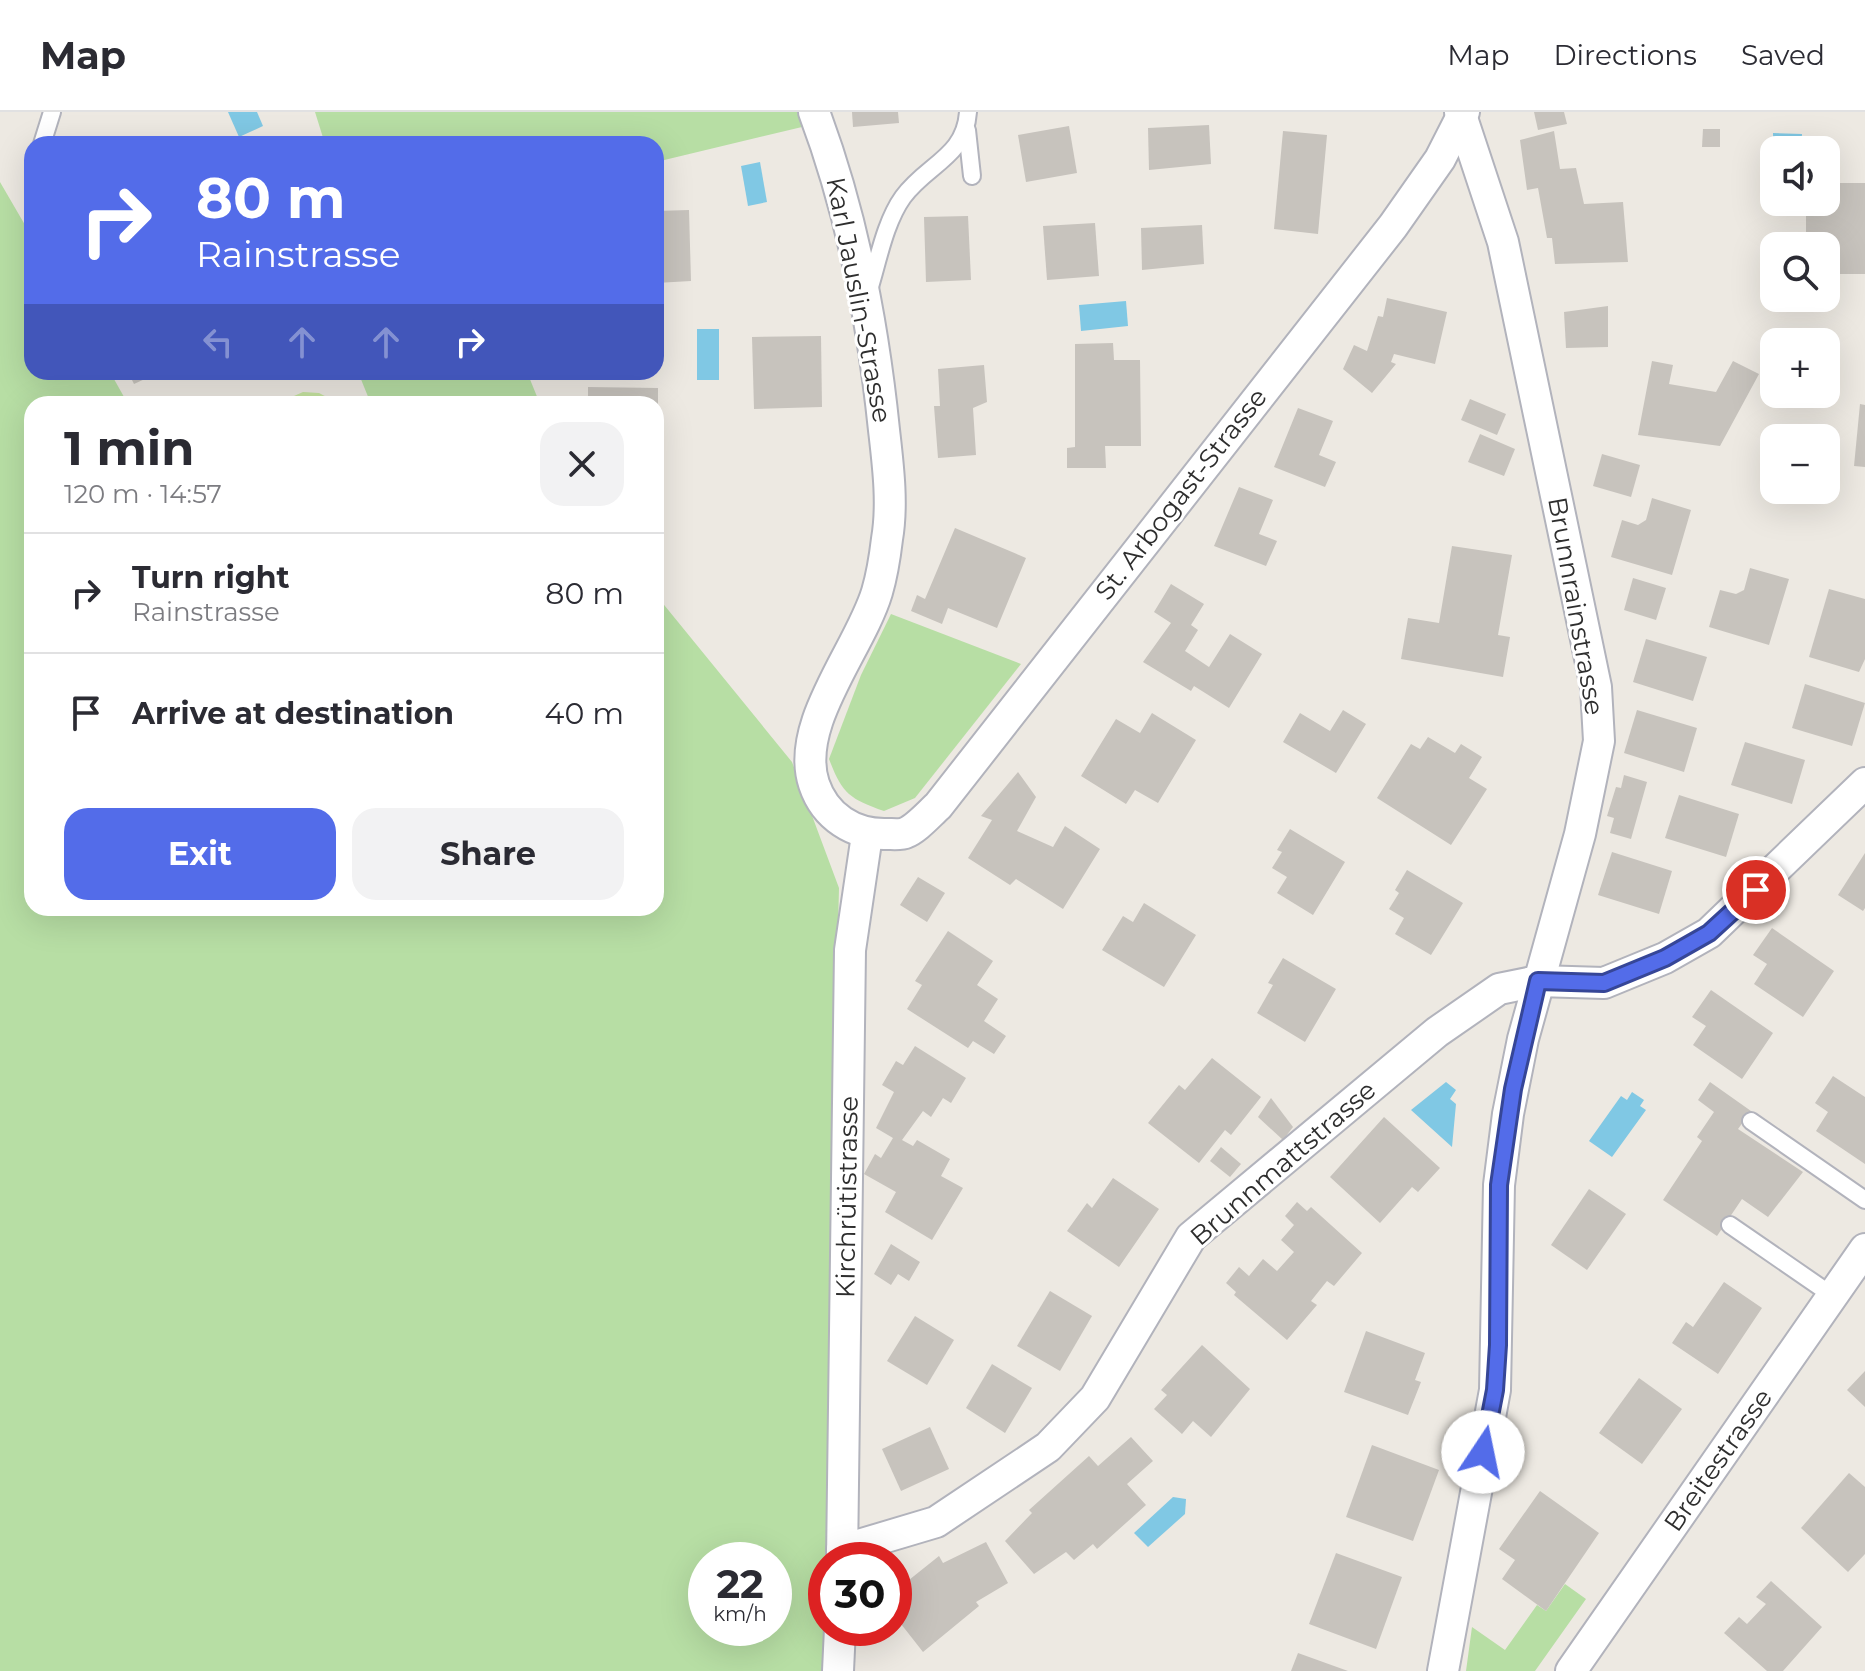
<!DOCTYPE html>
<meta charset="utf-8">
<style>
:root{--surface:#fff;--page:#f2f2f3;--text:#2b2b33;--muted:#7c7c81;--line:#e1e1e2;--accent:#536ce9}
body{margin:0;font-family:Montserrat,sans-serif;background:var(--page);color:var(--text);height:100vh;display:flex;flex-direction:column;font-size:30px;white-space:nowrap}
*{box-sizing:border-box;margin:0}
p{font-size:26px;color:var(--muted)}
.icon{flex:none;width:44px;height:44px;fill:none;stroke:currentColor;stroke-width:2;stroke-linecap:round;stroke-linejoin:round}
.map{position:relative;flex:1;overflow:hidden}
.drawer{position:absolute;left:24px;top:284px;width:640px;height:520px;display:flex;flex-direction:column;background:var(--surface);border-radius:24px;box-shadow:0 8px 32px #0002}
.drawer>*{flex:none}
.banner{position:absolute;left:24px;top:24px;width:640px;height:244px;border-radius:24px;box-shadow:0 8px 32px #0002;background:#536ce9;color:#fff;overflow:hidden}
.fabs{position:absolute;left:1760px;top:24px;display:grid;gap:16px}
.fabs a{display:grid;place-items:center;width:80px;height:80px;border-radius:16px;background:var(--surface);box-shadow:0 8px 32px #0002;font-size:40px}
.speed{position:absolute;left:688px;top:1430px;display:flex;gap:16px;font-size:40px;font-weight:700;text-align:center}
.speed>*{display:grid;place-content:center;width:104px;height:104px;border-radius:50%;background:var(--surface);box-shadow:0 8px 32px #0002;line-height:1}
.speed small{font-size:20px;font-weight:400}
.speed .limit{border:12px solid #d22;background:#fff;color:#111}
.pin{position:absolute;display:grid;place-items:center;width:68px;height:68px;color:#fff;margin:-34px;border:4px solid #fff;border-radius:50%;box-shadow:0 2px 8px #0007}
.me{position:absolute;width:88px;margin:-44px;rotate:11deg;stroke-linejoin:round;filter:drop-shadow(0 0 6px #0008)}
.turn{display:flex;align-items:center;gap:28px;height:168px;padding:0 40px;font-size:36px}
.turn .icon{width:104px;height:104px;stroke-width:2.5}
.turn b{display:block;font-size:56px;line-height:68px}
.lanes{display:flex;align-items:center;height:76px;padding:0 40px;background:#0003;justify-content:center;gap:40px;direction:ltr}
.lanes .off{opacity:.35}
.round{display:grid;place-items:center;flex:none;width:84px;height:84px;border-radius:24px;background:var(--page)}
.overview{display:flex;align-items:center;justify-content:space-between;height:136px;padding:0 40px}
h1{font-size:48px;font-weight:700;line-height:60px}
.action{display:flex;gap:16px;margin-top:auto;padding:16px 40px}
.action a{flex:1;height:92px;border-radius:24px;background:var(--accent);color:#fff;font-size:32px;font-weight:700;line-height:92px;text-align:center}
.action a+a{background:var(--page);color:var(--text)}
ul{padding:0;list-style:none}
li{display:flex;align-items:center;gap:24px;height:120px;padding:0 40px;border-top:2px solid var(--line)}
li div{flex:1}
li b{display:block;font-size:30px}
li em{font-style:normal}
header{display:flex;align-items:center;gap:48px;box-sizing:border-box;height:112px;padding:0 40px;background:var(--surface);border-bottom:2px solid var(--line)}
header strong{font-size:38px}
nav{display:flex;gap:44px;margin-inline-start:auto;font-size:28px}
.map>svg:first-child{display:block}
.green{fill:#b7dea4;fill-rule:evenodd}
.pitch{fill:#c6e4a1}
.water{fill:#80c8e4}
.building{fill:#c7c3bd}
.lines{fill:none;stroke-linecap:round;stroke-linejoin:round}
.lane-casing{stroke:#b2b3bc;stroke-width:20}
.street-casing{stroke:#b2b3bc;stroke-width:34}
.lane{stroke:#fff;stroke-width:16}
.street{stroke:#fff;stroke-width:30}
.route-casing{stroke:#364697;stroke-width:20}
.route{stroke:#536ce9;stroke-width:14}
.labels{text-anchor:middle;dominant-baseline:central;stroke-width:6;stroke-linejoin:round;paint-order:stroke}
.street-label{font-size:26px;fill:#2e2e2e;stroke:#fff}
</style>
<header>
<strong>Map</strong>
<nav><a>Map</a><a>Directions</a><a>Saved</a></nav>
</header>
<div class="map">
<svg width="1865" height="1559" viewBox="0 0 1865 1559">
<rect width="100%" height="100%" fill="#ede9e2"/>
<g class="green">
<path d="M315,0H797L802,15L656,50V32H325Z"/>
<path d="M0,70L32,125V260H110L128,292H32V796H656V483L792,650L839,776L832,1058L842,1448H826V1516L838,1559H0ZM706,1448H774V1516H706Z"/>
<path d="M358,260H527L540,292H371Z"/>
<path d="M891,502L1021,552L915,686L884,699C849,687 842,681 829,647L861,563Z"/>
<path d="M1565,1472L1586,1487L1535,1559H1466L1472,1515L1505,1538L1537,1493L1546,1499Z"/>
</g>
<path class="pitch" d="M303,280L319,281L340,292H276Z"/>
<g class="water">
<path d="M228,0H257L263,14L239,25Z"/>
<path d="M1773,21L1802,22L1801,38H1774V62Z"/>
<path d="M760,50L767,90L748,94L741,54Z"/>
<path d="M1126,189L1128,214L1081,219L1079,193Z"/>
<rect x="697" y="217" width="22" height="51"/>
<path d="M1446,970L1456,978L1450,987L1456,992L1452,1035L1411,998Z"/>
<path d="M1632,980L1644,988L1640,994L1646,998L1612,1045L1589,1029L1621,984L1627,988Z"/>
<path d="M1173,1385L1186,1387L1185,1402L1148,1435L1134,1421Z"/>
</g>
<g class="building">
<path d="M852,0H898L899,11L853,15Z"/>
<path d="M1534,0H1564L1567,12L1538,18Z"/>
<path d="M1209,13L1211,52L1149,58L1148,16Z"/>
<path d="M1069,14L1077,61L1026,70L1018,23Z"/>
<path d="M1703,17H1720V35H1702Z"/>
<path d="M1283,19L1327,23L1318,122L1274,117Z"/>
<path d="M1554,19L1560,57L1576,56L1584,92L1623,90L1628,150L1555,152L1552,126H1547L1538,76L1527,78L1520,28Z"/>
<path d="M1826,71H1865V162H1826V134H1806V90H1826Z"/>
<path d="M689,98L691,169L656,171V99Z"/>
<path d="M968,104L971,168L926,170L924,105Z"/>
<path d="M1095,111L1099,164L1047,168L1043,114Z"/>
<path d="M1202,113L1204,152L1142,158L1141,116Z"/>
<path d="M1387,186L1447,200L1435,252L1394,242L1391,250L1396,252L1372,281L1343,257L1354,233L1367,239L1378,204L1383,205Z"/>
<path d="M1608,194V235L1566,236L1564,200Z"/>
<path d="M821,224L822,295L754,297L752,225Z"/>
<path d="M1113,231L1114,248H1140L1141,334H1105L1106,356H1067V336L1075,335V232Z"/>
<path d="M1652,249L1673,253L1669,272L1716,280L1733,249L1759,262L1720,334L1638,323Z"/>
<path d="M984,253L987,290L973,296L976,343L938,346L934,294H940L938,257Z"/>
<path d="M128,260H160L134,272Z"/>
<path d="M588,275L658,276V292H588Z"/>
<path d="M1470,287L1506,302L1497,323L1461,308Z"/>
<path d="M1860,292L1865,293V355L1854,354Z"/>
<path d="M1298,296L1333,309L1319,343L1336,350L1325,375L1274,355Z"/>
<path d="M1480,322L1515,337L1504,364L1468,350Z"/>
<path d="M1602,342L1640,353L1631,385L1593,374Z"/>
<path d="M1239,375L1273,388L1259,422L1277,429L1266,454L1214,434Z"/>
<path d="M1652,386L1691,398L1672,463L1611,445L1622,408L1638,413L1646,408Z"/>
<path d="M955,416L1026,446L997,516L948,496L942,512L911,499L917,483L925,487Z"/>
<path d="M1452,434L1512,443L1498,523L1510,525L1503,565L1401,547L1408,506L1439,511Z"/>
<path d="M1750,456L1789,467L1769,533L1709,515L1720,478L1736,482L1744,478Z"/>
<path d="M1633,466L1666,476L1656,508L1624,498Z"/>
<path d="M1171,472L1204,492L1191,513L1198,518L1185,539L1209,555L1230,522L1262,542L1229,596L1194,574L1191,579L1143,550L1171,511L1154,500Z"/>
<path d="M1829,477L1865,487V547L1859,560L1809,545Z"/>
<path d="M1646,527L1707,545L1693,589L1633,570Z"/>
<path d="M1805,572L1865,591L1852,634L1792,616Z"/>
<path d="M1343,598L1366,612L1336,661L1283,630L1300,601L1330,619Z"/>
<path d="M1637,598L1697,616L1684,660L1624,641Z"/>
<path d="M1152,601L1196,628L1158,691L1135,678L1126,692L1081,664L1116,607L1140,621Z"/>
<path d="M1428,625L1455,641L1461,632L1482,645L1469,666L1487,677L1451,733L1377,686L1411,632L1420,637Z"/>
<path d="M1745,630L1805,648L1792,692L1731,673Z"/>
<path d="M1018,660L1036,685L1017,719L1053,735L1065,714L1100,737L1063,797L1016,767L1010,773L968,746L992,708L981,704Z"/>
<path d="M1624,663L1647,670L1631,727L1610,721L1614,706L1607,704L1616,675L1621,676Z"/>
<path d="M1679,683L1739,702L1726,745L1665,726Z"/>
<path d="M1290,717L1345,750L1313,803L1277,781L1287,765L1272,756L1282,740L1277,738Z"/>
<path d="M1612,740L1672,759L1659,802L1598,783Z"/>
<path d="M1865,741V796L1863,799L1838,783Z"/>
<path d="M1407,758L1463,791L1431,843L1395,822L1404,806L1389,797L1399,781L1395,778Z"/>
<path d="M918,765L945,781L927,810L900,793Z"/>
<path d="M1144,791L1196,823L1164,875L1102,838L1123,804L1133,810Z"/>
<path d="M1772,816L1834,859L1803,905L1754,872L1767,852L1753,843Z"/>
<path d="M948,819L993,849L977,873L998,887L984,909L1006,924L994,942L973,929L968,936L907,897L922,873L915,869Z"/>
<path d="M1283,846L1336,877L1305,930L1257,901L1273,873L1268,871Z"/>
<path d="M1711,878L1773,921L1742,967L1693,933L1706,914L1692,905Z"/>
<path d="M915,934L966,966L951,991L943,986L931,1005L923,999L902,1028L913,1034L917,1028L950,1047L941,1064L963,1076L932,1128L885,1100L896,1080L864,1062L875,1042L881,1046L893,1026L876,1016L894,980L882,973L896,949L903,953Z"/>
<path d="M1212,946L1261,985L1231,1023L1225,1018L1199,1051L1148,1011L1179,973L1185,978Z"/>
<path d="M1833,964L1865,985V1052L1816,1019L1828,1000L1815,991Z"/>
<path d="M1710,970L1751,999L1738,1017L1803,1060L1768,1105L1742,1087L1717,1124L1663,1088L1702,1029L1697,1025L1714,1000L1698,988Z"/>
<path d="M1271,986L1293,1015L1283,1028L1258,1005Z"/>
<path d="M1384,1005L1440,1056L1418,1080L1412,1075L1380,1111L1330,1065Z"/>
<path d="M1221,1035L1241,1052L1230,1065L1210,1049Z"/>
<path d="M1113,1066L1159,1097L1119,1155L1067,1119L1087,1091L1092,1096Z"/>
<path d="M1589,1077L1626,1102L1587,1158L1551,1133Z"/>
<path d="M1297,1090L1307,1099L1311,1095L1362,1141L1334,1174L1327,1169L1311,1189L1317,1193L1287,1228L1234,1183L1236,1180L1226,1171L1239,1155L1249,1164L1263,1147L1277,1159L1294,1140L1281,1128L1294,1113L1285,1104Z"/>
<path d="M891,1132L920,1150L909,1169L898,1162L891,1173L874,1162Z"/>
<path d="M1724,1170L1762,1196L1718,1262L1672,1231L1686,1210L1693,1215Z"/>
<path d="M1050,1179L1092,1204L1060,1259L1017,1234Z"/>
<path d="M915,1204L954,1228L927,1273L887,1249Z"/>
<path d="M1366,1219L1425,1241L1415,1268L1421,1270L1408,1303L1344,1280Z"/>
<path d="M1202,1233L1250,1277L1211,1325L1193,1309L1182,1322L1154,1297L1167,1283L1161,1278Z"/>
<path d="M992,1252L1032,1276L1005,1321L966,1296Z"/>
<path d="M1865,1259V1295L1847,1278Z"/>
<path d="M1639,1266L1682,1297L1642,1352L1599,1321Z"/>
<path d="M930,1315L949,1357L901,1379L882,1337Z"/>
<path d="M1131,1325L1153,1349L1127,1372L1146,1393L1097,1437L1093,1432L1074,1448L1066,1440L1034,1462L1005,1429L1032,1401L1029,1398L1089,1344L1098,1354Z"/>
<path d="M1372,1333L1439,1358L1413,1429L1346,1405Z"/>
<path d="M1849,1361L1865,1375V1442L1848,1460L1801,1416Z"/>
<path d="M1540,1379L1599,1421L1546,1499L1502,1467L1515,1448L1499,1437Z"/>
<path d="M986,1430L1008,1471L976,1490L979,1494L923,1540L894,1503V1480L939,1444L943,1451Z"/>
<path d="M1336,1441L1402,1465L1376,1537L1309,1512Z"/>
<path d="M1771,1469L1822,1515L1783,1559H1767L1724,1521L1739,1505L1747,1512L1766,1492L1756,1485Z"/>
<path d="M1298,1541L1348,1559H1291Z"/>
</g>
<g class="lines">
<defs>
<g id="lane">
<path d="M967,18L972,64"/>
<path d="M42,32L52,0"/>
<path d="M869,178C878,149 885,110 903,85C927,52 965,45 968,0"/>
<path d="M1751,1009L1865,1088"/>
<path d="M1730,1113L1833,1184"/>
</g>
<g id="street">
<path d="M814,0C852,101 873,211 884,318C888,353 893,392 887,427C885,444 882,463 877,480C860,537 794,612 814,672C825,705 854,723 887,722C892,722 901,723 905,721C916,717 929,702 938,694L1393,114L1440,47L1464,0"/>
<path d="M842,1438L936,1410L1048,1335L1095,1286L1191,1125L1437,920L1499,877L1538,869L1604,871L1665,846L1709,821L1865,671"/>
<path d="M842,1448L850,838L867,723"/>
<path d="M838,1559L840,1516"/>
<path d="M1443,1559L1495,1278L1499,1073L1508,1002L1523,927L1580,722L1599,629L1596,575L1503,130L1460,0"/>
<path d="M1571,1559L1865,1137"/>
</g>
</defs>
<use href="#lane" class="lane-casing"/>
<use href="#street" class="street-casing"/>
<use href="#lane" class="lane"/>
<use href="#street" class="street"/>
</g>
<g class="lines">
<defs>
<path id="route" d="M1483,1340L1495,1278L1498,1233L1499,1073L1513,977L1538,869L1604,871L1665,846L1709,821L1756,778"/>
</defs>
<use href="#route" class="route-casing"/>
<use href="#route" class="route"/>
</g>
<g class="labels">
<g class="street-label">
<text transform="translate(859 188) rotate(79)">Karl Jauslin-Strasse</text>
<text transform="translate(1181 382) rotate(-52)">St. Arbogast-Strasse</text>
<text transform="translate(1576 494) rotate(80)">Brunnrainstrasse</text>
<text transform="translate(1283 1051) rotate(-41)">Brunnmattstrasse</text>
<text transform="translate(847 1085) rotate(-89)">Kirchrütistrasse</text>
<text transform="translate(1718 1348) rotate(-55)">Breitestrasse</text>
</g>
</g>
</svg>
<div class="fabs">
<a><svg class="icon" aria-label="sound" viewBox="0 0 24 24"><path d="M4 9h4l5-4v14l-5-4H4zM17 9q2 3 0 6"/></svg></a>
<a><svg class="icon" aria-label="search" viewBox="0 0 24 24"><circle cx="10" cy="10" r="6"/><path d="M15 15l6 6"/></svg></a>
<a>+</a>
<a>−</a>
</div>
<div class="speed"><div>22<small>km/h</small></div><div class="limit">30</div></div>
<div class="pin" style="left:1756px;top:778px;background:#d93025"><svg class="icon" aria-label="arrive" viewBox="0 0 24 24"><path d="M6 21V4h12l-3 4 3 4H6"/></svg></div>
<svg class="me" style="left:1483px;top:1340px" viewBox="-20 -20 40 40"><circle r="19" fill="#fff"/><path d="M0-13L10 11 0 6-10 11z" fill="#536ce9"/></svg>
<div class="banner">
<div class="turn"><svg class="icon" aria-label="right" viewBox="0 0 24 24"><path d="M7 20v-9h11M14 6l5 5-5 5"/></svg><div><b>80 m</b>Rainstrasse</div></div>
<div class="lanes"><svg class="icon off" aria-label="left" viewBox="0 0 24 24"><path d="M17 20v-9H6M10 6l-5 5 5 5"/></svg><svg class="icon off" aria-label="ahead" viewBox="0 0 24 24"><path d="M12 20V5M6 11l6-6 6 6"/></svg><svg class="icon off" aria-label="ahead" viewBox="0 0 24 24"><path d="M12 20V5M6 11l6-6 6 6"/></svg><svg class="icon" aria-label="right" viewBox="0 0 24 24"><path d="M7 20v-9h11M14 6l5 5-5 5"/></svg></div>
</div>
<section class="drawer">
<div class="overview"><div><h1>1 min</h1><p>120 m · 14:57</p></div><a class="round"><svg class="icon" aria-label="close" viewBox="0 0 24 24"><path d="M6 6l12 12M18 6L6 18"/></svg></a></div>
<ul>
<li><svg class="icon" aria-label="right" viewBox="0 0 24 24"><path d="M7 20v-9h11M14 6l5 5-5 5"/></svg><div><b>Turn right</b><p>Rainstrasse</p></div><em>80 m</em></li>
<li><svg class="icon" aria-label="arrive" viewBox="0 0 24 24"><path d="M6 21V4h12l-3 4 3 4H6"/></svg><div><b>Arrive at destination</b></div><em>40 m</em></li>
</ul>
<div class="action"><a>Exit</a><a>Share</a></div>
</section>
</div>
